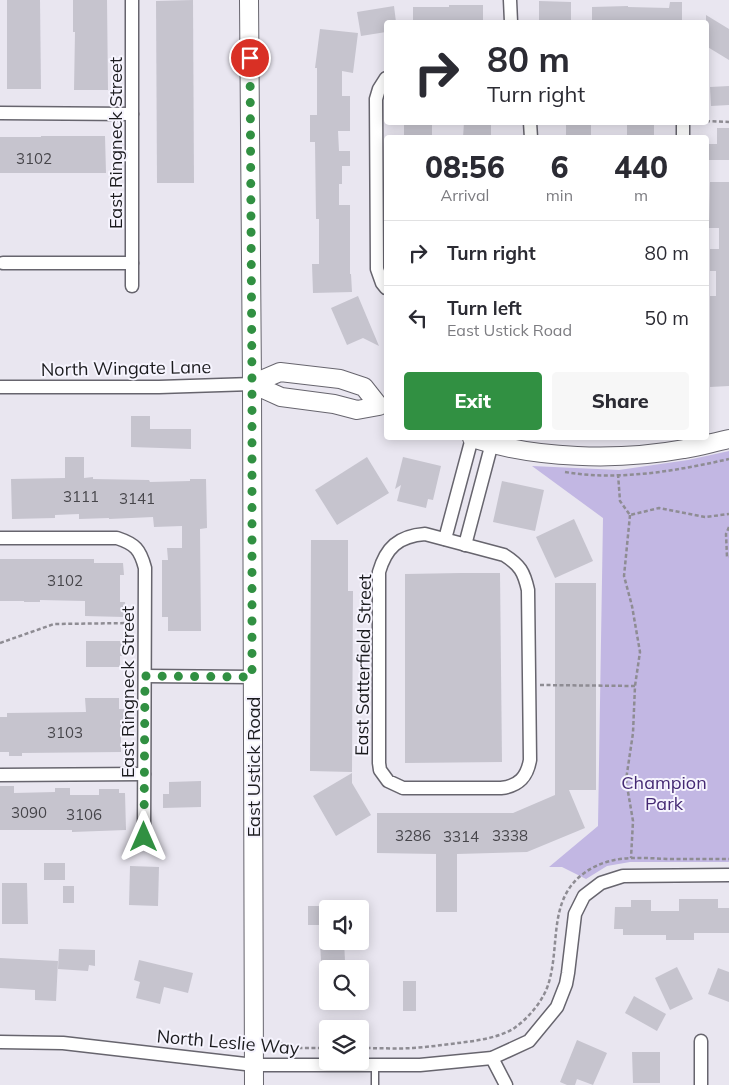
<!DOCTYPE html>
<style>
:root{--surface:#fff;--page:#f7f7f7;--text:#2b2b33;--muted:#7c7c81;--line:#e1e1e2;--accent:#319042}
body{margin:0;font-family:Mulish,sans-serif;background:var(--page);color:var(--text);height:100vh;display:flex;flex-direction:column;font-size:19px;white-space:nowrap}
*{box-sizing:border-box;margin:0}
p{font-size:16px;color:var(--muted)}
.icon{flex:none;width:28px;height:28px;fill:none;stroke:currentColor;stroke-width:2;stroke-linecap:round;stroke-linejoin:round}
.map{position:relative;flex:1;overflow:hidden}
.side{position:absolute;left:384px;top:135px;width:325px;height:305px;display:flex;flex-direction:column;background:var(--surface);border-radius:5px;box-shadow:0 2px 12px #0003}
.side>*{flex:none}
.banner{position:absolute;left:384px;top:20px;width:325px;height:105px;border-radius:5px;box-shadow:0 2px 12px #0003;background:#fff;color:var(--text);overflow:hidden}
.controls{position:absolute;left:319px;top:900px;display:grid;gap:10px}
.controls a{display:grid;place-items:center;width:50px;height:50px;border-radius:5px;background:var(--surface);box-shadow:0 2px 12px #0003;font-size:25px}
.pin{position:absolute;display:grid;place-items:center;width:42px;height:42px;color:#fff;margin:-21px;border:2px solid #fff;border-radius:50%;box-shadow:0 1px 5px #0007}
.me{position:absolute;width:55px;margin:-28px;rotate:0deg;stroke-linejoin:round;filter:drop-shadow(0 0 4px #0008)}
.turn{display:flex;align-items:center;gap:18px;height:105px;padding:0 20px;font-size:22px}
.turn .icon{width:65px;height:65px;stroke-width:2.5}
.turn b{display:block;font-size:35px;line-height:42px}
.eta{display:flex;justify-content:space-evenly;align-items:center;height:85px;text-align:center}
.eta b{font-size:30px;font-weight:800;line-height:35px}
.cta{display:flex;gap:10px;margin-top:auto;padding:10px 20px}
.cta a{flex:1;height:58px;border-radius:5px;background:var(--accent);color:#fff;font-size:20px;font-weight:800;line-height:58px;text-align:center}
.cta a+a{background:var(--page);color:var(--text)}
ul{padding:0;list-style:none}
li{display:flex;align-items:center;gap:15px;height:65px;padding:0 20px;border-top:1px solid var(--line)}
li div{flex:1}
li b{display:block;font-size:19px}
li em{font-style:normal}
.map>svg:first-child{display:block}
.green{fill:#c2b7e3}
.building{fill:#c6c4ce}
.lines{fill:none;stroke-linecap:round;stroke-linejoin:round}
.lane-casing{stroke:#67656e;stroke-width:9}
.street-casing{stroke:#67656e;stroke-width:15}
.secondary-casing{stroke:#67656e;stroke-width:20}
.path{stroke:#8e8c93;stroke-width:2.5;stroke-dasharray:4 2.5;stroke-linecap:butt}
.lane{stroke:#fff;stroke-width:6}
.street{stroke:#fff;stroke-width:12}
.secondary{stroke:#fff;stroke-width:18}
.route{stroke:#319042;stroke-width:9;stroke-dasharray:0 16.2}
.labels{text-anchor:middle;dominant-baseline:central;stroke-width:4;stroke-linejoin:round;paint-order:stroke}
.number-label{font-size:15px;fill:#46454a}
.street-label{font-size:18px;fill:#1b1b1e;stroke:#f6f4fe}
.park-label{font-size:18px;fill:#442973;stroke:#f6f4fe}
</style>
<div class="map">
<svg width="729" height="1085" viewBox="0 0 729 1085">
<rect width="100%" height="100%" fill="#e9e6f0"/>
<path class="green" d="M729,451V862H630L607,866L586,879L562,867H549L598,826L603,518L532,466L619,470L688,460Z"/>
<g class="building">
<path d="M7,0H40L41,89H7Z"/>
<path d="M73,0H107L108,90H74L75,32H73Z"/>
<path d="M193,0L194,183H157L156,1Z"/>
<path d="M539,1L571,2V22H539Z"/>
<path d="M670,2H682V22H592V7L628,6V7L669,8Z"/>
<path d="M449,5H483V22H413V7H449Z"/>
<path d="M394,6L396,22H386V32L361,36L357,12Z"/>
<path d="M706,15L729,29V60L706,46Z"/>
<path d="M320,29L358,33L353,73L342,71V96H350V131H338L339,151H350V166H342V184H339V205H350V274H351L352,292L313,293L312,264H319V219H316L315,142H310V115H317V68H315Z"/>
<path d="M729,86V105L711,106L710,87Z"/>
<rect x="404" y="122" width="28" height="16"/>
<path d="M464,122H491V138H463Z"/>
<rect x="566" y="122" width="25" height="16"/>
<rect x="627" y="122" width="27" height="16"/>
<path d="M717,128H729V160H709V144H717Z"/>
<path d="M41,136H105L106,173H0V137H41Z"/>
<path d="M710,182H729V386L710,387V296H716V271H710V249H719V228H709Z"/>
<path d="M358,296L379,346L363,338L347,345L331,308Z"/>
<path d="M131,416H150V429H191V449L131,447Z"/>
<path d="M65,457H84V478L93,477V479L149,480L150,482L190,481V479H206L207,528L200,529L201,631H168V617H162V560H168L167,548H182V526L154,527L153,517L109,519V518L79,519V514L55,515V518L12,519L11,479L65,478Z"/>
<path d="M367,457L389,493L337,525L315,490Z"/>
<path d="M403,457L441,466L433,500L428,499L426,508L397,501L401,485L395,489Z"/>
<path d="M502,481L544,490L535,531L493,522Z"/>
<path d="M574,519L593,561L555,578L536,537Z"/>
<path d="M311,540H348V591H353L352,772L310,771Z"/>
<path d="M0,559H94V563H123L124,575H120V602H125L124,617L85,616V601L40,600V602H24V601H0Z"/>
<path d="M461,573H500L502,762L405,763V574Z"/>
<path d="M555,583H596V790H569L585,828L527,852L457,854V912H436V854L377,853V813H513L555,795Z"/>
<path d="M86,641H125V656H120V667H86Z"/>
<path d="M85,698H119V709H124V723H121V752L22,753V756H9V752H0V717H7V713L86,712Z"/>
<path d="M352,773V783L371,815L336,836L313,796Z"/>
<path d="M201,781V807L163,808V794H169V782Z"/>
<path d="M0,786H14V793L55,792V788H70V795H99V789H119V793H125L126,830L72,832V830H0Z"/>
<rect x="44" y="863" width="21" height="17"/>
<path d="M130,866L159,867L158,906L129,905Z"/>
<path d="M2,883H27L28,924H2Z"/>
<rect x="63" y="886" width="11" height="17"/>
<path d="M679,899H718V908H729V933H694V940H666V935H623V929H614L615,907H631V900H651V911H679Z"/>
<rect x="308" y="906" width="20" height="19"/>
<path d="M320,941H344L345,961H321Z"/>
<path d="M59,949L95,950V966L89,965L88,971L58,969Z"/>
<path d="M0,958L58,961L56,1001L35,1000V990L0,988Z"/>
<path d="M139,960L193,973L188,993L164,987L160,1004L136,998L140,982L134,980Z"/>
<path d="M677,967L693,999L670,1010L655,978Z"/>
<path d="M718,968L729,972V1002L708,994Z"/>
<rect x="403" y="981" width="13" height="30"/>
<path d="M634,996L666,1014L657,1031L625,1013Z"/>
<path d="M577,1040L607,1053L593,1085L577,1079L575,1085H567L560,1082Z"/>
<path d="M632,1052H660V1083H633Z"/>
</g>
<g class="lines">
<defs>
<path id="lane" d="M375,1085V1065"/>
<g id="street">
<path d="M132,0V286"/>
<path d="M510,0L511,22"/>
<path d="M386,78L379,89L376,99L377,269L382,283L386,288"/>
<path d="M0,113L132,114"/>
<path d="M530,122L531,138"/>
<path d="M683,122V138"/>
<path d="M3,263H132"/>
<path d="M0,387H159L252,384"/>
<path d="M425,534L504,555C520,565 524,572 528,590L530,760C527,777 519,786 501,788H403L388,781L380,770L379,763V572C386,548 398,536 425,534Z"/>
<path d="M0,538H117C135,544 140,549 145,568L144,837"/>
<path d="M445,539L472,438"/>
<path d="M465,545L492,443"/>
<path d="M145,676L252,677"/>
<path d="M0,775L144,774"/>
<path d="M701,1041V1085"/>
<path d="M0,1042L63,1043L254,1065H420L492,1058L529,1041L557,1007L566,984L568,973L575,914L584,896L601,883L623,876L729,875"/>
<path d="M492,1058L506,1085"/>
</g>
<g id="secondary">
<path d="M249,0L252,384L254,1085"/>
<path d="M280,372L340,379L364,387L379,406L357,410L334,404L281,397L252,384Z"/>
<path d="M472,438C535,459 619,461 684,449C699,447 714,442 729,439"/>
</g>
</defs>
<use href="#lane" class="lane-casing"/>
<use href="#street" class="street-casing"/>
<use href="#secondary" class="secondary-casing"/>
<g class="path">
<path d="M706,121L729,122"/>
<path d="M565,472C618,481 676,471 729,459"/>
<path d="M618,474L620,501L630,515L659,508L705,517L729,514"/>
<path d="M630,515L624,576L632,606L640,652L635,686"/>
<path d="M729,527L726,534L727,557H729"/>
<path d="M0,643L54,624L133,623"/>
<path d="M540,685L635,686L633,733L626,780L633,821L631,858"/>
<path d="M281,1043L286,1048H328"/>
<path d="M360,1048C378,1048 396,1049 413,1048C428,1047 443,1045 458,1043C476,1041 497,1038 513,1029C529,1018 544,1000 549,982C561,940 546,892 594,867C617,855 644,858 668,859C689,859 709,859 729,859"/>
</g>
<use href="#lane" class="lane"/>
<use href="#street" class="street"/>
<use href="#secondary" class="secondary"/>
</g>
<g class="lines">
<path class="route" d="M144,837L145,676L252,677V384L250,58"/>
</g>
<g class="labels">
<g class="number-label">
<text x="34" y="158">3102</text>
<text x="81" y="496">3111</text>
<text x="137" y="498">3141</text>
<text x="65" y="580">3102</text>
<text x="65" y="732">3103</text>
<text x="29" y="812">3090</text>
<text x="84" y="814">3106</text>
<text x="413" y="835">3286</text>
<text x="510" y="835">3338</text>
<text x="461" y="836">3314</text>
</g>
<g class="street-label">
<text transform="translate(115 143) rotate(-90)">East Ringneck Street</text>
<text transform="translate(126 368) rotate(-1)">North Wingate Lane</text>
<text transform="translate(363 665) rotate(-89)">East Satterfield Street</text>
<text transform="translate(127 692) rotate(-90)">East Ringneck Street</text>
<text transform="translate(253 767) rotate(-90)">East Ustick Road</text>
<text transform="translate(228 1042) rotate(5)">North Leslie Way</text>
</g>
<g class="park-label">
<text x="664" y="782">Champion<tspan x="664" dy="21">Park</tspan></text>
</g>
</g>
</svg>
<div class="controls">
<a><svg class="icon" aria-label="sound" viewBox="0 0 24 24"><path d="M4 9h4l5-4v14l-5-4H4zM17 9q2 3 0 6"/></svg></a>
<a><svg class="icon" aria-label="search" viewBox="0 0 24 24"><circle cx="10" cy="10" r="6"/><path d="M15 15l6 6"/></svg></a>
<a><svg class="icon" aria-label="layers" viewBox="0 0 24 24"><path d="M12 4l9 5-9 5-9-5zM3 14l9 5 9-5"/></svg></a>
</div>
<div class="pin" style="left:250px;top:58px;background:#d93025"><svg class="icon" aria-label="arrive" viewBox="0 0 24 24"><path d="M6 21V4h12l-3 4 3 4H6"/></svg></div>
<svg class="me" style="left:144px;top:837px" viewBox="-20 -20 40 40"><path d="M0-17L14 15 0 8-14 15z" fill="#319042" stroke="#fff" stroke-width="4"/></svg>
<div class="banner">
<div class="turn"><svg class="icon" aria-label="right" viewBox="0 0 24 24"><path d="M7 20v-9h11M14 6l5 5-5 5"/></svg><div><b>80 m</b>Turn right</div></div>
</div>
<section class="side">
<div class="eta">
<div><b>08:56</b><p>Arrival</p></div>
<div><b>6</b><p>min</p></div>
<div><b>440</b><p>m</p></div>
</div>
<ul>
<li><svg class="icon" aria-label="right" viewBox="0 0 24 24"><path d="M7 20v-9h11M14 6l5 5-5 5"/></svg><div><b>Turn right</b></div><em>80 m</em></li>
<li><svg class="icon" aria-label="left" viewBox="0 0 24 24"><path d="M17 20v-9H6M10 6l-5 5 5 5"/></svg><div><b>Turn left</b><p>East Ustick Road</p></div><em>50 m</em></li>
</ul>
<div class="cta"><a>Exit</a><a>Share</a></div>
</section>
</div>
